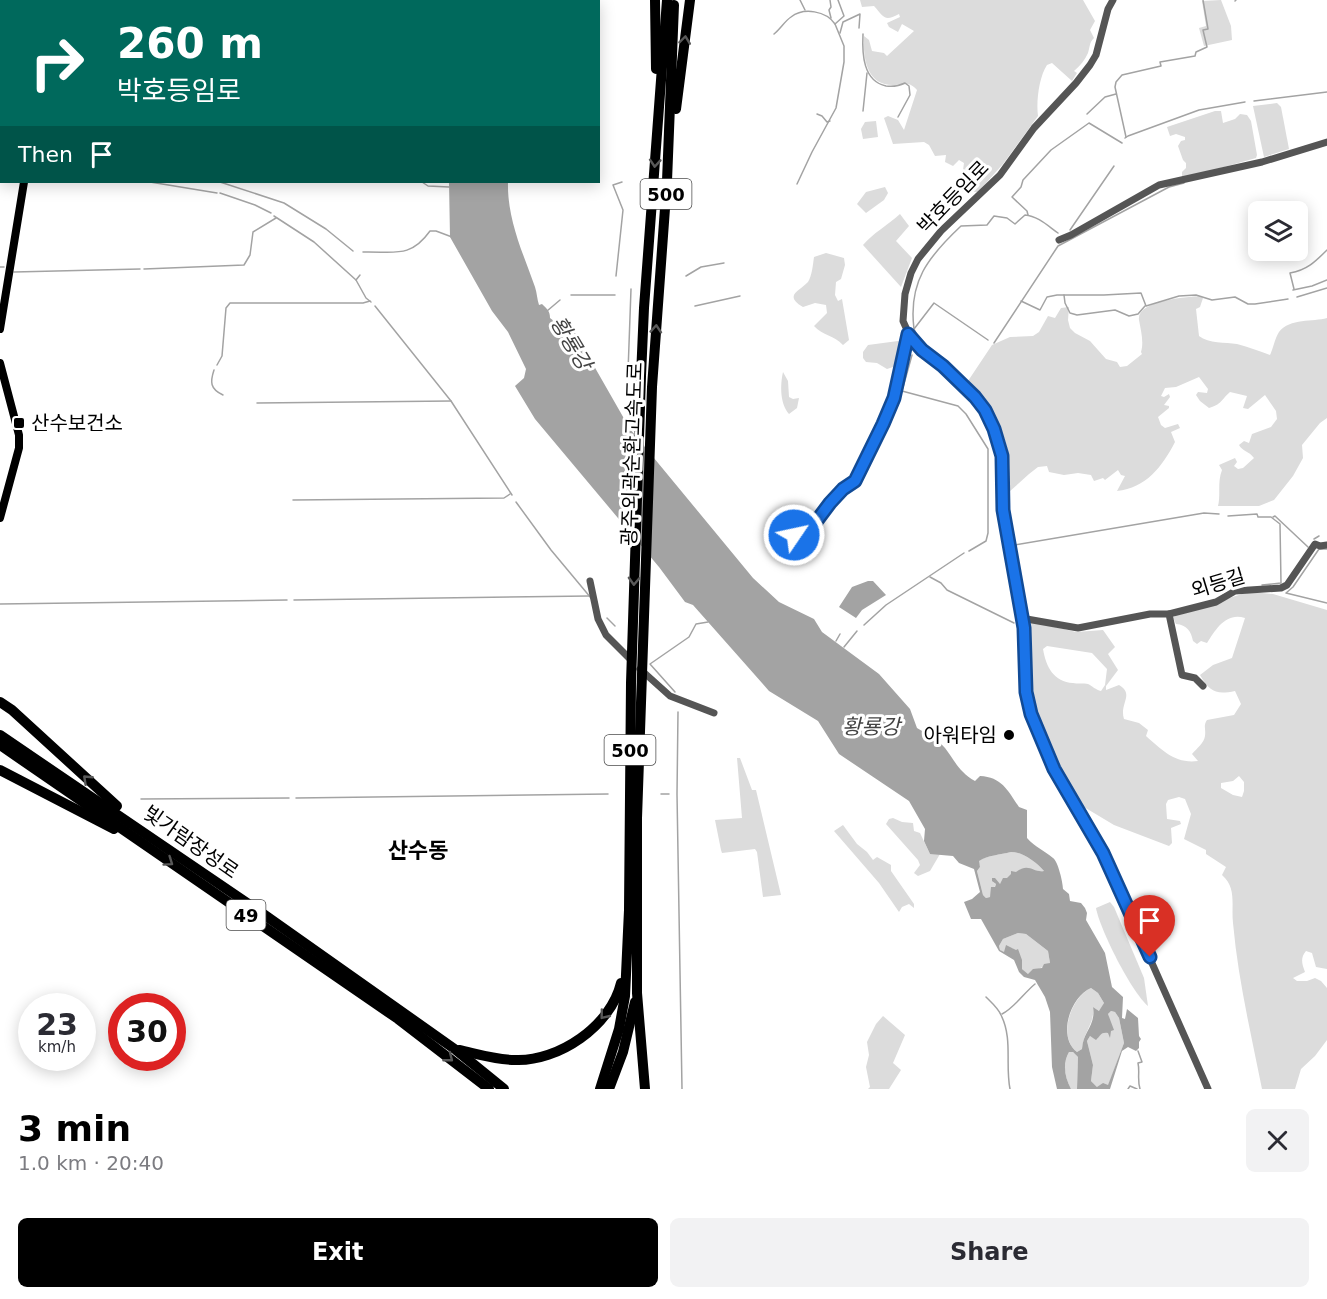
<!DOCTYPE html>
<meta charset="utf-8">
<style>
:root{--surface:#fff;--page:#f2f2f3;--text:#2b2b33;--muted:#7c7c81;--accent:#000}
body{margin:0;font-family:"DejaVu Sans","Noto Sans KR",sans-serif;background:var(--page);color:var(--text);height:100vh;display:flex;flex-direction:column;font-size:22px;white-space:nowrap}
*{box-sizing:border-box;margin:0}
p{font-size:20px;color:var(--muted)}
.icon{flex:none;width:33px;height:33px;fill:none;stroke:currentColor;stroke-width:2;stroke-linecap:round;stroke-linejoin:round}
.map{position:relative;height:1089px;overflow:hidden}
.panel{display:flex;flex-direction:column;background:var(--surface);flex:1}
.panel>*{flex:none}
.top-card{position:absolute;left:0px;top:0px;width:600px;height:183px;box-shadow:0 3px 15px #0003;background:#00695c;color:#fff;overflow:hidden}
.tools{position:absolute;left:1248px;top:201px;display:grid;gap:12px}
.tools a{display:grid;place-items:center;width:60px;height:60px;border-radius:9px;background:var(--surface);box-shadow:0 3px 15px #0003;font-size:30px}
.speed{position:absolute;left:18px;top:993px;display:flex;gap:12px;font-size:30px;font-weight:700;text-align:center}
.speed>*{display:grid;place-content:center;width:78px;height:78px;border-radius:50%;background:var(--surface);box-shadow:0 3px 15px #0003;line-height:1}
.speed small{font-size:15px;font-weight:400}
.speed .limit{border:9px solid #d22;background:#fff;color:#111}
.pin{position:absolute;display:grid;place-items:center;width:51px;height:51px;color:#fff;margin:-62px -26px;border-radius:50% 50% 50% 0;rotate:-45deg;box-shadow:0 0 6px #0007}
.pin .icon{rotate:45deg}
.me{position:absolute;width:66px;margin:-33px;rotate:56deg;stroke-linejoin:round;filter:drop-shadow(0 0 4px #0008)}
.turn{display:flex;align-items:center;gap:21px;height:126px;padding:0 18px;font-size:27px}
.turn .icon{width:78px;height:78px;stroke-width:2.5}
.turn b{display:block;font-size:42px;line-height:51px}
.then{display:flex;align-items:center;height:57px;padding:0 18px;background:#0003;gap:12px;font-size:22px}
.round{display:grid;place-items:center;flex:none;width:63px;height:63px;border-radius:9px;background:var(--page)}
.head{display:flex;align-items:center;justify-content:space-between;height:102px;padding:0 18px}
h1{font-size:36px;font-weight:600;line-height:45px;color:var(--accent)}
.cta{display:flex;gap:12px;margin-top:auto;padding:12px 18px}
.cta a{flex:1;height:69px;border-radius:9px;background:var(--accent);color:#fff;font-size:24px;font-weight:600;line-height:69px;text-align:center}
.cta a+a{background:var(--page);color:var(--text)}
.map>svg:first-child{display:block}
.green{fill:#dcdcdc;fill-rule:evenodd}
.water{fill:#a3a3a3;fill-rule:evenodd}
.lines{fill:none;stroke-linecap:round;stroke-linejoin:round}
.stream{stroke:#a3a3a3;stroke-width:1.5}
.minor{stroke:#555;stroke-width:7}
.major{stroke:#000;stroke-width:8}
.highway{stroke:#000;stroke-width:10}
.oneway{stroke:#595959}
.route-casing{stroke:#114b97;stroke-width:15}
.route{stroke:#1a73e8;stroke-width:10}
.poi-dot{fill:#000;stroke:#fff;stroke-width:2}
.labels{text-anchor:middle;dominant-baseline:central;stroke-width:6;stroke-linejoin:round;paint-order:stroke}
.shield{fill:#fff;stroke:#4c4c4c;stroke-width:1.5}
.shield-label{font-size:18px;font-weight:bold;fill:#000}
.street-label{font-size:20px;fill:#000;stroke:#fff}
.poi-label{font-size:20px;fill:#000;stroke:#fff;text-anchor:start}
.water-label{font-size:21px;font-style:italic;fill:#444;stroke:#fff}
.quarter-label{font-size:22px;font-weight:bold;fill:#000;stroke:#fff}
</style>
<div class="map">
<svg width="1327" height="1089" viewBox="0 0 1327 1089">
<rect width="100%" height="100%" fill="#fff"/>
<g class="green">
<path d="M860,0H1083L1095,21L1090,30L1094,38C1089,43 1090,47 1088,53C1085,60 1080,66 1074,71L1077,73L1072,81L1052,63L1047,65C1039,77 1036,102 1038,116L1003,164L978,192L950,191L971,185L974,175L962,177L964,163L959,160L953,166L945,162L946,155L935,156L929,145L924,142L893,144L884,118L888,116L898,120L904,130L917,90C908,80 904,86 893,85C866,85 863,57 864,36L869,40L872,51L884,53L887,56L914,31L902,24L898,32L889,27L887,23L900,17L899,14C884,22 884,17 874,6L862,7Z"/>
<path d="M1221,0L1231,26L1232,40L1204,46L1199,28L1206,26L1202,1Z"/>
<path d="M1277,103L1281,107L1289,149L1264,157L1253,106Z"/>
<path d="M1215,111H1221L1223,123L1235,119L1240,114L1247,115L1251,121L1257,155L1256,158L1185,178L1182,177V172L1186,168V163L1183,160L1178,146L1181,141L1185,140V137L1176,134L1170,136L1167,127Z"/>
<path d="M876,121L878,137L863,139L861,129L865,122Z"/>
<path d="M885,187L888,193L884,200L866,213L857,204L866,192Z"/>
<path d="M900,214L909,226L896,241L912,258L901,287L863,245C873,233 888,225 900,214Z"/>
<path d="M826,253L844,258L845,265L841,279L836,282L835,295L838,301L842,299L849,340L843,345C834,335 823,336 814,326L827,313L826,305L815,303L803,307C783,295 800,291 808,282C812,276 813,264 814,257Z"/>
<path d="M1200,296L1203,298L1200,307L1196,309L1199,336C1209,344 1225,342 1237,344C1249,347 1259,351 1270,355C1273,349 1275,338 1279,332C1290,318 1313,322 1327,318V418L1320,423L1302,445L1303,458L1293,476L1274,500L1259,506H1218C1221,494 1217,483 1222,470L1219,465L1235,458L1237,462L1234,466L1238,469L1243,468L1254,458C1249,451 1242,451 1239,445L1244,441L1249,443L1252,434L1271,427L1277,419L1276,411L1265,395L1248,409L1243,408L1247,396L1230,392C1221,400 1222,404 1209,408L1200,401L1196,395L1198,392L1207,393L1208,389L1199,377L1176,387L1165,388L1161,396L1164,397L1169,394L1170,397L1164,405L1169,406V408L1158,417L1161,425L1165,428L1178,424L1180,428L1171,432L1175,442C1162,467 1146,488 1117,491L1125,476L1121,475L1118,470L1105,480L1103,478L1094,481L1091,475L1078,473L1064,475L1049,472L1047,466L1038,467L1029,474L1009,492C1009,481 1010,470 1009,459C1006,429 987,403 968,381L992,345L1010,337L1033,336L1039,332L1048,316L1055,318L1061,308L1069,307L1068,320L1070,328L1075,333L1090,341L1106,359L1117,362L1120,367L1127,366L1142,354L1141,352C1144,342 1141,331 1139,320C1136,301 1186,297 1200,296Z"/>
<path d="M898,341L903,344L902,364L887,369L877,363L866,362L863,358V352L868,345Z"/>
<path d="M783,372L788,381L789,397L793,399L799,398L797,408L789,414C780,404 780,385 783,372Z"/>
<path d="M1252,592L1273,594L1327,610V969L1316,967L1312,953L1306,951C1300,958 1302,964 1305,972L1293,978L1297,981H1307L1315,978L1321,981L1327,988V1040L1315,1056L1301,1069L1295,1089H1262C1251,1034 1238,979 1233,923C1231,905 1237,888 1222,875L1226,867L1206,854V850L1184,839L1191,814L1185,799L1179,797L1168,800L1166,804L1167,819L1180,821L1181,824L1171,828L1172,843L1169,846L1114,825L1079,804L1040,726L1034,699L1027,622L1040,623L1076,632L1103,630L1115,647L1108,654L1118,670L1106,686V690L1119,685C1135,694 1119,704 1124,719L1139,723L1148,730L1146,736C1162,750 1175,764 1198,761L1192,754C1197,748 1204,743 1205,736C1206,728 1203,726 1207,720L1234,715L1241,704L1235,691C1216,695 1210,692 1200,675L1213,665L1232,658L1245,618C1226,612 1216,629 1207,643L1201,641L1197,644L1193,641C1191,631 1187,625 1176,624L1173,618L1176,615L1242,594ZM1047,646L1092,653L1107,669L1105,685L1101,691C1096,690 1092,686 1088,684C1084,683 1077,684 1073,683C1054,682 1046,667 1043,649ZM1239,776L1244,782V791L1242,797L1233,795L1221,788V783L1233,781Z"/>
<path d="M737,758H740L752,790H756L781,895L763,897L757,852L755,849L722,853L721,850L715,820L742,818Z"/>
<path d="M893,818L902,822L913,823L914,831L920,833L930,854H940L930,871L918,876L914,873L920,865L918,860L886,824L889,819Z"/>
<path d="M843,825L857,844L867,852L873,860L877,857L891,865V871L914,904V908L909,904L902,907L899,912L879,883L834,831Z"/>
<path d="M1011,852C1023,852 1036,862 1044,871L1016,872L1000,884L993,882L996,884L990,897L986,898L983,895L977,871L980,867L978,861C988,855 1000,855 1011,852Z"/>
<path d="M1110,902L1114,907L1144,978L1148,1006C1132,993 1100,930 1096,908Z"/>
<path d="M1018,933L1026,934L1048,951L1050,963C1042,969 1035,968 1029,975L1022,969C1020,959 1022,955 1012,948L1004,953L1000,950L999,946L1003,939Z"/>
<path d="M1091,988L1098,993L1104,1003L1102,1010L1099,1011L1093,1007C1095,1024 1083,1032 1082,1049L1077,1052C1057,1037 1071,997 1091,988Z"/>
<path d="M1111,1011L1115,1012L1119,1018L1124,1043L1108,1086L1097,1087L1091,1081L1093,1065L1087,1041L1090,1036L1097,1039L1101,1033L1111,1031L1108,1014Z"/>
<path d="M883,1016L905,1035L893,1063L901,1070L889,1089H868L870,1087L866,1067L869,1055L867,1042L876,1024Z"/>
<path d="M1069,1052H1073L1078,1057L1077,1089H1071C1065,1078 1062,1064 1069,1052Z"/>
</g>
<g class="water">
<path d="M449,182H508C507,219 523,253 535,287C537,293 537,299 539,305L542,304C547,309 550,311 550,318L559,325L563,324L574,328V331L630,429L753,578L779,602L814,619L822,632L879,674L910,709L917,728C927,734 938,740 945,748C955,761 959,772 975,781L980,776C1002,777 1008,791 1019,807L1027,810V838C1035,847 1045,851 1053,858C1058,861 1063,883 1063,889L1069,894L1070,901L1081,903L1085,908L1087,913L1086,920L1105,953L1112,987L1123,997L1122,1018L1125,1019L1127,1009L1138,1018L1139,1036L1141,1039L1139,1042V1048L1136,1051L1128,1047L1122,1051L1110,1089H1077L1078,1057L1073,1052H1069C1062,1064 1065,1078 1071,1089H1057L1052,1067L1050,1012L1045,997L1035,980L1024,977L1019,972L1014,960L999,951L981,919H971L964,902L972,899L980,892L974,869L959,863L953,856L930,854L924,841L925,829L909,801L839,754L818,721L769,691L693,605L685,602L659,567L535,419L515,386L524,378L526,369L508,332L492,311L450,237ZM1011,852C1023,852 1036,862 1044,871C1033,873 1029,862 1016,872L1011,871V874L1007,878H1003L1000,884L995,878H992V881L996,884L995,887H991L990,897L986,898L983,895L977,871L980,867L979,861C988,855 1000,855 1011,852ZM1018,933L1026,934L1048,951L1050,963L1044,964L1042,968L1033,969L1028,974L1022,969V960L1018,949L1016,950L1006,945L1004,952L1000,950L999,946L1003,939ZM1091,988L1098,993L1104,1003L1099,1011L1093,1007C1096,1026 1083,1031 1082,1049L1077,1052C1057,1037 1070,997 1091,988ZM1111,1011L1115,1012L1119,1018L1124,1043L1108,1085L1103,1083L1097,1087L1091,1081L1093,1065L1087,1041L1090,1036L1096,1040C1101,1036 1100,1032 1108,1033L1110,1038L1111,1031L1114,1030L1108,1014Z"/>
<path d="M868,581H873L886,595L862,610L856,618L839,607L852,587Z"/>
</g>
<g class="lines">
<g class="stream">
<path d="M800,0L805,10"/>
<path d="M830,0L831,7L829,10L831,18"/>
<path d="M1235,1L1236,0"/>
<path d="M51,2V0"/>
<path d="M367,2V0"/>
<path d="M840,33L843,22L860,14L859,28"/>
<path d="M774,34C780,29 785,21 791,17C804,7 826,11 835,24"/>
<path d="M863,34C862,54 863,81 886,86C894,87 899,86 905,83L909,86L910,95L898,117"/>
<path d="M1254,101L1327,92"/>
<path d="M863,111L867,73"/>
<path d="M817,114L822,116L827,122L830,121"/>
<path d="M1087,114L1105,97L1116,94"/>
<path d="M1126,137L1115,87L1116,82L1122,75L1161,66L1160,62L1195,56L1196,52L1207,47L1203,30L1208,29L1203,0"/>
<path d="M1125,138L1128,136L1199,110L1245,102"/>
<path d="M0,165H2"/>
<path d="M150,182L217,193"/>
<path d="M220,182L284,203L326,229L353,251"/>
<path d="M422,182L428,186L449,187"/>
<path d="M797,184L812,152L836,108L844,62V46L835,24L844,16L838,0"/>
<path d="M220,193L255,205L271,213"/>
<path d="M1028,215L1027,211L1012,197L1021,187L1023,180L1051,150L1089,123L1122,143"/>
<path d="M274,216L314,242L356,280"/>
<path d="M1070,230L1114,166"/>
<path d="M363,252C394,251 410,259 430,231H436L452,237"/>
<path d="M0,267H4"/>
<path d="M144,269L244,265L250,255L253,232L276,218"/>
<path d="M14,272L140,269"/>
<path d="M360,275L356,280L366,298L371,302"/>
<path d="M616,276L623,210L613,185L622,182"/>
<path d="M686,276L701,267L724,263"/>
<path d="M1294,289L1290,273C1307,270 1315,262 1327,250"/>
<path d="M1293,290L1312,286L1327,280"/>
<path d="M571,295H615"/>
<path d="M1064,295L1065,303L1070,313L1077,315L1115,310L1129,316L1138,314L1145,306"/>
<path d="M1297,297L1327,288"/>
<path d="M1021,301L1040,310L1047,297L1057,295H1104L1141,293L1146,306L1179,296L1196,295L1212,300L1235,297L1248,304H1255L1288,299"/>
<path d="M375,306L451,401L512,495"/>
<path d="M695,306L740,296"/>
<path d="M547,311L560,300"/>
<path d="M914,329C908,282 928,257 961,226L987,225L994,216L1007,218L1015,224L1025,215C1038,216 1048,226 1058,233"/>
<path d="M918,337L914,329L934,303L988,340"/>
<path d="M994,343L1058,246L1169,187L1184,183"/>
<path d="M912,355L902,391L958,406L966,414L988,449V533L986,541L969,551"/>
<path d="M217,365L222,356L226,308L230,303H363L370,301"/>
<path d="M214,370C210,382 210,389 223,395"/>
<path d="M628,372L631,289"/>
<path d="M257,403L451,401"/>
<path d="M293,500L504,498L510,494"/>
<path d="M516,502L551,550L591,598"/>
<path d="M1228,516L1257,514L1258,517H1271L1280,524L1281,583L1262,585"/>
<path d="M1273,517L1275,516L1308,547"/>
<path d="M1314,539L1319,536"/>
<path d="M1015,545L1204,513L1219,514"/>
<path d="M1327,549H1319L1293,587L1286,593L1327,603"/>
<path d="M930,577L941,583L947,590L1014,623"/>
<path d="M294,600L589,596"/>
<path d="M0,604L287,600"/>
<path d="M607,618L615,626"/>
<path d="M864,625L886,605L964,553"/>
<path d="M836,641L840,634"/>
<path d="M844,647L857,631"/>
<path d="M675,692L650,664L689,637L696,624L708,622"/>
<path d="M678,712L677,794L682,1089"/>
<path d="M661,794H669"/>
<path d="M296,798L608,794"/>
<path d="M141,799L289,798"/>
<path d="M986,997C991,1002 998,1008 1001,1015C1013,1039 1005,1064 1010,1089"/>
<path d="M1002,1014C1014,1008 1024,993 1035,984"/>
<path d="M1138,1051L1142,1062L1138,1063C1140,1072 1137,1079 1140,1089"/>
<path d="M1128,1089L1130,1086L1137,1089"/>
</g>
<g class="minor">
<path d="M1113,0L1108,9L1096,55L1090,65L1076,83L1034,128L1000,175L941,231L918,259L911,273L905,294L903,321L912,341L975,397L985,410L994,429L1002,457L1003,510L1024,628L1026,692L1031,714L1054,769L1103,853L1208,1089"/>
<path d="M1059,240L1071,235L1159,185L1262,162L1327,142"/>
<path d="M794,535L815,523L830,503L843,489L855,481L883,425L894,398L908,334"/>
<path d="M590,581L598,619L606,635L632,661"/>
<path d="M1169,614L1216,602L1235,591L1281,588L1287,585L1315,544L1320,546L1327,545"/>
<path d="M1021,618L1078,628L1150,614H1169L1182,675L1195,678L1203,686"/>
<path d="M640,669L670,696L714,713"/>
</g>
<g class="major">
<path d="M44,2V0"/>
<path d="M0,329L24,182"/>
<path d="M0,363L19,435V448L0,518"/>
</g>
<g class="highway">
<path d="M655,0L656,69"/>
<path d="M676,109L690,0"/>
<path d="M0,702L12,710L117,806"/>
<path d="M0,735L259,911L456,1050L504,1089"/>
<path d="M0,745L398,1019L489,1089"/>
<path d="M0,770L114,829"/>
<path d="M459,1050C477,1054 496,1060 515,1060C558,1062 611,1026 621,983"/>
<path d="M600,1089L619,1029L625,996L629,910L631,683L641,376L644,308L667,0"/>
<path d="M609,1089L623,1052L635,1002"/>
<path d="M645,1089L637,993V818L652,387L667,181L674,5"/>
</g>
</g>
<defs><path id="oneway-chevron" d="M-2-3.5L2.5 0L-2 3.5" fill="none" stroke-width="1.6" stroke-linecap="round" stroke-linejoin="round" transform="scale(1.5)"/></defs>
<g class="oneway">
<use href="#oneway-chevron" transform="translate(685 40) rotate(-83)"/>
<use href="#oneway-chevron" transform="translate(655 163) rotate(94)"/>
<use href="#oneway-chevron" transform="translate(656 329) rotate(-86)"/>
<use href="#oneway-chevron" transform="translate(634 581) rotate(92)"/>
<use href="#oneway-chevron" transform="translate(87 779) rotate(-137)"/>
<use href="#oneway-chevron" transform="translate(169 862) rotate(35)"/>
<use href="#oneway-chevron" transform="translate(604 1015) rotate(129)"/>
<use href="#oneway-chevron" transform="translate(449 1058) rotate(38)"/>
</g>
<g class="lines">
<defs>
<path id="route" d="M794,535L815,523L830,503L843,489L855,481L883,424L894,398L908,334L922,350L943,366L975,397L985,410L994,429L1002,456L1003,510L1024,628L1026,692L1031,714L1054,769L1103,853L1150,957"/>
</defs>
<use href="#route" class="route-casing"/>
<use href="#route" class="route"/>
</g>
<g class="poi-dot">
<rect x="13" y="417" width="12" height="12" rx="3"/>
<circle cx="1009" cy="735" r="6"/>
</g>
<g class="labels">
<g class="shield">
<rect x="640.5" y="179" width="51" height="30" rx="4.5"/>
<rect x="604.5" y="735" width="51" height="30" rx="4.5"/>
<rect x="226.5" y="900" width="39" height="30" rx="4.5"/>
</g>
<g class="shield-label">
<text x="666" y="194">500</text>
<text x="630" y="750">500</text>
<text x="246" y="915">49</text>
</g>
<g class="street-label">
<text transform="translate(953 197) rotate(-46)">박호등임로</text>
<text transform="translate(632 454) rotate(-88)">광주외곽순환고속도로</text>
<text transform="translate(1218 583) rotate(-17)">외등길</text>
<text transform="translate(191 842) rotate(35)">빛가람장성로</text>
</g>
<g class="poi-label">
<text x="31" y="423">산수보건소</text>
<text x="997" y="735" text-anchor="end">아워타임</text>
</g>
<g class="water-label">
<text transform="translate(571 343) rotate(59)">황룡강</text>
<text x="871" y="727">황룡강</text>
</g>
<g class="quarter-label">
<text x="418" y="850">산수동</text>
</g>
</g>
</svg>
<div class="tools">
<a><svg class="icon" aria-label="layers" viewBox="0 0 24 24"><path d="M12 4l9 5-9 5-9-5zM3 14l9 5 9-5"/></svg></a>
</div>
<div class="speed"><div>23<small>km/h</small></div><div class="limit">30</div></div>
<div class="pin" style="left:1150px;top:957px;background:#d93025"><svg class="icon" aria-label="arrive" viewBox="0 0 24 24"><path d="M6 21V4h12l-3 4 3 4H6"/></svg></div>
<svg class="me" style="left:794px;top:535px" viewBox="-20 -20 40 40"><circle r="17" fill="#1a73e8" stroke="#fff" stroke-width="3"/><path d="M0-11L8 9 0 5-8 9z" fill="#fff"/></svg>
<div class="top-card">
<div class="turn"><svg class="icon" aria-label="right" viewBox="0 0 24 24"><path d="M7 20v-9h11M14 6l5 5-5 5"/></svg><div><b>260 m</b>박호등임로</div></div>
<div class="then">Then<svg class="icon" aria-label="arrive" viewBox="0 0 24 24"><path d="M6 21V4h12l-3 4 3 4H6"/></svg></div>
</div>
</div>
<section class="panel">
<div class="head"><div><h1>3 min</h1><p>1.0 km · 20:40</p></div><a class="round"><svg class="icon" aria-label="close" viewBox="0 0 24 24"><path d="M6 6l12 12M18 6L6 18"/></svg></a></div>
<div class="cta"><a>Exit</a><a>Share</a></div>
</section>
